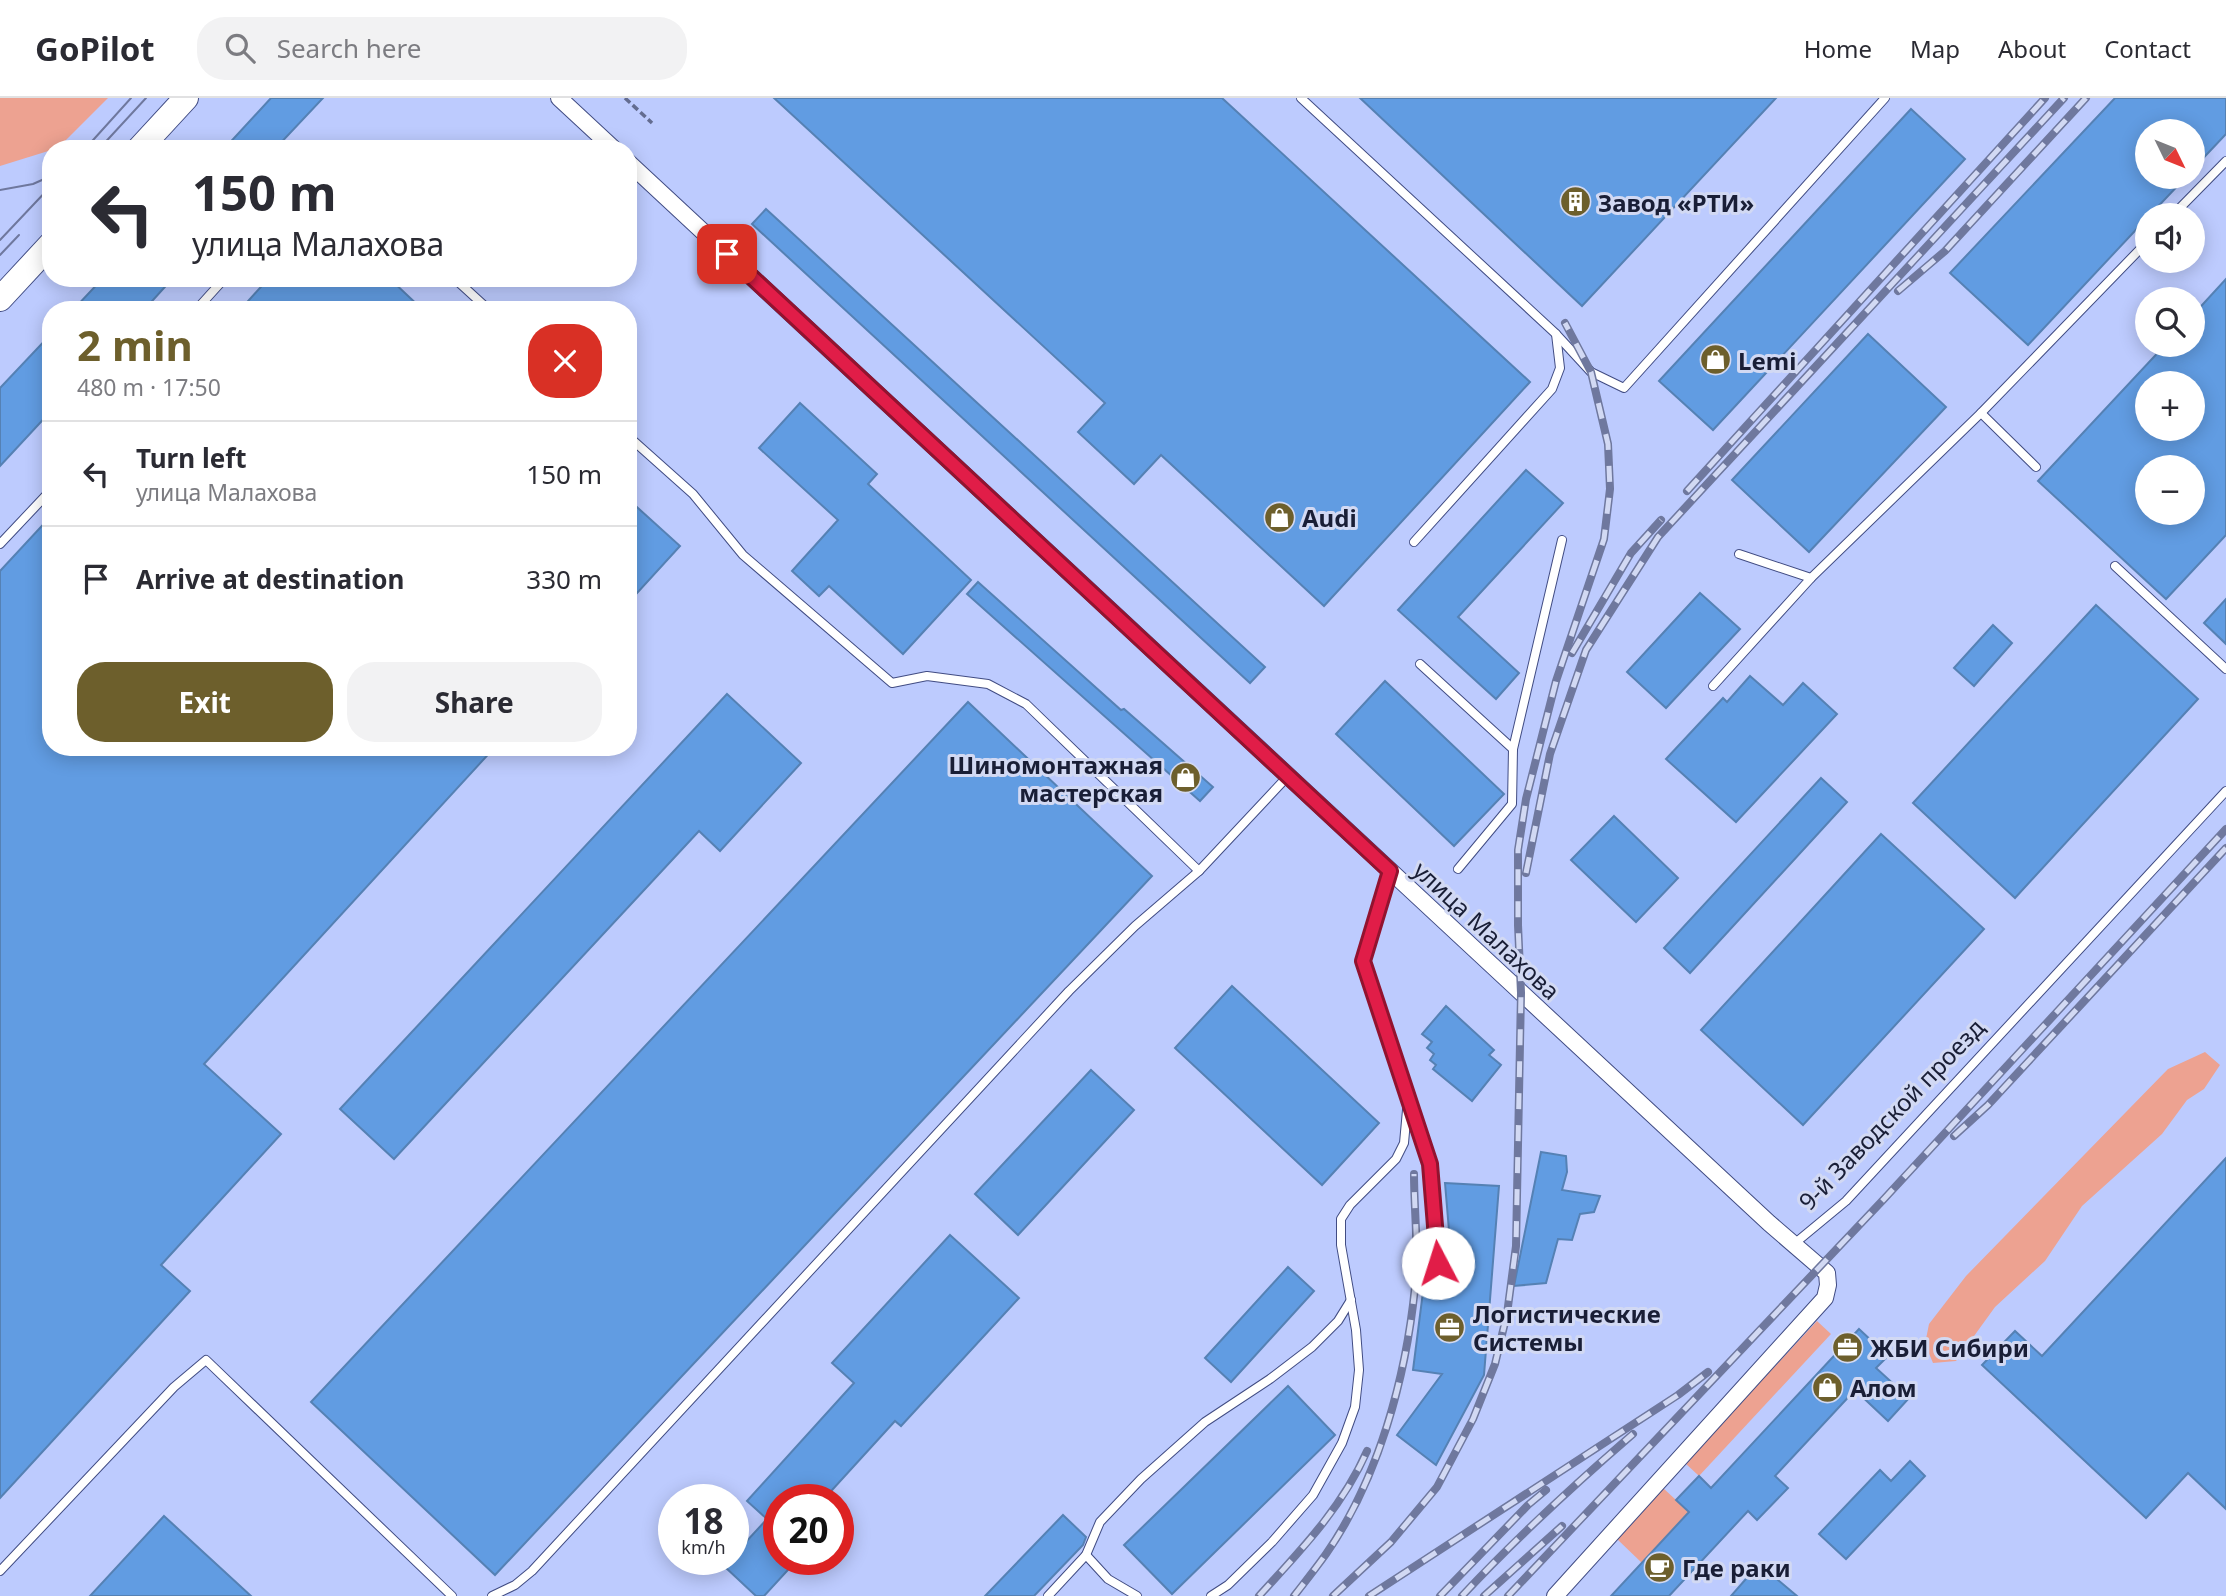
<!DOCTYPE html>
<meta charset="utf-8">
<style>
:root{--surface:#fff;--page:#f2f2f3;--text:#2b2b33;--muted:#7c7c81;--line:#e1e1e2;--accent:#6d5f2c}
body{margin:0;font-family:"Noto Sans",sans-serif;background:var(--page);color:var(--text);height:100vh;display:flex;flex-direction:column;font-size:26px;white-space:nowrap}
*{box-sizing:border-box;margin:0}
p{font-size:23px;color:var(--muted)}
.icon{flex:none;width:38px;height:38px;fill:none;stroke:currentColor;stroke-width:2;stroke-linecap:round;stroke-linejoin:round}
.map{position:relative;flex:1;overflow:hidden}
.details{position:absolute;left:42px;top:203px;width:595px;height:455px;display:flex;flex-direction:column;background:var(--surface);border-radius:28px;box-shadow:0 4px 18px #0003}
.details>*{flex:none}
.hud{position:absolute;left:42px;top:42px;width:595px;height:147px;border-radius:28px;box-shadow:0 4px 18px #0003;background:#fff;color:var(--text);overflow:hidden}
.needle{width:46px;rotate:133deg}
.controls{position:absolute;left:2135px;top:21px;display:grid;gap:14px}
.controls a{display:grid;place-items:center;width:70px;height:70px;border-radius:50%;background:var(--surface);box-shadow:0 4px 18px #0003;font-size:35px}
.speed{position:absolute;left:658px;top:1386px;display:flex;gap:14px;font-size:35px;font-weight:700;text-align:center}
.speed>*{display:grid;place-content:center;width:91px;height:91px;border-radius:50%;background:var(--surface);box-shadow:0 4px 18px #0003;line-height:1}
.speed small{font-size:18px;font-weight:400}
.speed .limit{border:10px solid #d22;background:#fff;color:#111}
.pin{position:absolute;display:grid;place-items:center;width:60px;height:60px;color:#fff;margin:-30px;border-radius:14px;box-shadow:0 4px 10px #0006}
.me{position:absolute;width:77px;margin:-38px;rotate:355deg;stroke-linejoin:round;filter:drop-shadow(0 0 5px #0008)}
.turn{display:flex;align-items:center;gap:24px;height:147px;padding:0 35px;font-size:32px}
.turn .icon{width:91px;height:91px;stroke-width:2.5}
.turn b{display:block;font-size:49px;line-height:60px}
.round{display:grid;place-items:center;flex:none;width:74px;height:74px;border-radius:28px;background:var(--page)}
.summary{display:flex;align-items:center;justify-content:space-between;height:119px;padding:0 35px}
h1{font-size:42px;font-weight:700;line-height:52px;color:var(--accent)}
.primary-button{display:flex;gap:14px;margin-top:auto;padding:14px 35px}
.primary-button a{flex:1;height:80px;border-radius:28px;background:var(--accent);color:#fff;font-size:28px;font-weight:700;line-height:80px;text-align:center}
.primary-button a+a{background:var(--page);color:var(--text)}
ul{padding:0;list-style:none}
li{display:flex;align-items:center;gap:21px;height:105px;padding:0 35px;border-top:2px solid var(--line)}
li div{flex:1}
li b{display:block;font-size:26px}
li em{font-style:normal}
header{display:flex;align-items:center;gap:42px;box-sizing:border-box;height:98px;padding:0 35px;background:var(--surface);border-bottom:2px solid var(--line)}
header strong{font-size:33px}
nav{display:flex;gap:38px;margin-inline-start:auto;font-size:24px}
.search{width:490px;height:63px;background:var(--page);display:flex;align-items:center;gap:18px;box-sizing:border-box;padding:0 24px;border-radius:28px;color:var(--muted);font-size:26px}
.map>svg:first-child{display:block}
.green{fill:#eda291}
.building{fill:#619ce2;stroke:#5581b4;stroke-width:2;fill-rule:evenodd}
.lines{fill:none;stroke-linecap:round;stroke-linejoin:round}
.lane-casing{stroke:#414c83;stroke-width:10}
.street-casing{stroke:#414c83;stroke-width:18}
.primary-casing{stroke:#414c83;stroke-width:26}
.path{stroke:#636c90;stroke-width:3.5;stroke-dasharray:7 3.5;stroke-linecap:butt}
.lane{stroke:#fff;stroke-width:8}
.street{stroke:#fff;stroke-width:16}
.primary{stroke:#fff;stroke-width:24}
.tram{stroke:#6f789e;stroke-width:2}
.rail-casing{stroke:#6f789e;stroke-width:8}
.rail{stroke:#d2d9f3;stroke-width:5;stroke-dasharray:16;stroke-linecap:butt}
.route-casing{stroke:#92132f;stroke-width:18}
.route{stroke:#e11d48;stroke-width:12}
.labels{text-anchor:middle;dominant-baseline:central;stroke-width:6;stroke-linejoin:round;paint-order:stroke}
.poi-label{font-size:24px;font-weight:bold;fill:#191e36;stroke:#d2d9f3;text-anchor:start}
.street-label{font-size:24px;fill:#191e36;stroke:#d2d9f3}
</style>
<header>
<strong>GoPilot</strong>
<div class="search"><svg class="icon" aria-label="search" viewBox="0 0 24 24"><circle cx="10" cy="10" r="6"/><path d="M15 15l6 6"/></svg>Search here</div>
<nav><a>Home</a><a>Map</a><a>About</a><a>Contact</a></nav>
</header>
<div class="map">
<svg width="2226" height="1498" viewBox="0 0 2226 1498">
<rect width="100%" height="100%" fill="#bdcbfe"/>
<g class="green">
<path d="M0,0H108L58,50L0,68Z"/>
<path d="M2205,954L2220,967L2204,991L2187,1002L2162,1036L2082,1108L2045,1163L1995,1209L1956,1263L1933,1265L1925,1246L1929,1226L1966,1178L2168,971Z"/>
<path d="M1817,1223L1831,1236L1699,1378L1685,1365Z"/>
<path d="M1663,1390L1689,1414L1642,1465L1617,1441Z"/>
</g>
<g class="building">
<path d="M271,0H323L275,51H224Z"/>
<path d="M774,0H1222L1530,284L1324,508L1161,357L1134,386L1078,334L1105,305Z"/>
<path d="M1360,0H1776L1582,208Z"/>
<path d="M2115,0H2226V36L2193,71V33H2147V79H2186L2150,117H2147V120L2028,247L1950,175Z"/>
<path d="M1911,11L1965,61L1713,332L1659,283Z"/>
<path d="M766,111L1265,569L1250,585L752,126Z"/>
<path d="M103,180H173L144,212H73Z"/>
<path d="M269,180H389L423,212H240Z"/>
<path d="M2226,181V437L2166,501L2038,383L2165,247H2193V217ZM2147,285H2193V331H2147ZM2147,369H2193V415H2147Z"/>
<path d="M51,236V313L0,368V290Z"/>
<path d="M1868,236L1946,309L1809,454L1732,382Z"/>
<path d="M800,305L877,376L868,386L971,482L903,556L829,488L819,498L792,473L838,422L759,350Z"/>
<path d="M1526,372L1563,405L1458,519L1519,575L1496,601L1398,512Z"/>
<path d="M628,401L680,448L628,505Z"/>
<path d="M51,418V649H495L204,966L281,1036L161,1167L190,1193L0,1400V473Z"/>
<path d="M978,484L1121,612L1124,611L1213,689L1200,703L967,496Z"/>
<path d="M1700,495L1740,531L1666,610L1627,574Z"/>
<path d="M2226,501V546L2204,525Z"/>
<path d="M2096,507L2198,601L2015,800L1913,705Z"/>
<path d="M1993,527L2012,545L1974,588L1954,570Z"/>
<path d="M1750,578L1783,607L1803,585L1837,616L1736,724L1666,661L1723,600L1727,604Z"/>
<path d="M1385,583L1504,696L1454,748L1336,636Z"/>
<path d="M727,596L801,665L720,753L699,733L394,1061L340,1011Z"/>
<path d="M968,604L1152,778L495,1477L311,1304Z"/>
<path d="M1821,680L1847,704L1690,875L1664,850Z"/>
<path d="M1614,718L1678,780L1636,824L1571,762Z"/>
<path d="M1881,736L1984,831L1803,1027L1701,932Z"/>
<path d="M1232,888L1379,1025L1322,1087L1175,950Z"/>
<path d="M1446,908L1494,952L1489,957L1501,967L1472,1003L1433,971L1436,967L1430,962L1434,956L1427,950L1432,944L1422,936Z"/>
<path d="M1091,972L1134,1012L1018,1137L975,1096Z"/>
<path d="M1541,1054L1566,1058L1567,1074L1562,1092L1600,1098L1594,1114L1580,1116L1572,1142L1558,1141L1546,1185L1514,1188Z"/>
<path d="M2226,1060V1411L2188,1375L2146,1420L1982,1267L2015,1233L2042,1258Z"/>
<path d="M1445,1085L1499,1088L1484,1277L1436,1367L1397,1337L1442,1276L1413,1272L1425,1178L1453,1180Z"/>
<path d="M950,1137L1019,1200L901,1328L895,1323L823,1402H779V1461H798L764,1498H756L724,1468L733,1461V1458L767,1421L747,1403L854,1285L832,1265Z"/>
<path d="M1288,1169L1314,1193L1231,1284L1205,1260Z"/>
<path d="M1859,1231L1888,1258L1876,1270L1909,1300L1888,1323L1855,1292L1775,1378L1788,1390L1757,1422L1748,1413L1669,1498H1611L1689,1414L1676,1402L1699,1378L1711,1390Z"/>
<path d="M1288,1288L1335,1337L1172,1496L1124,1447Z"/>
<path d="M1910,1363L1925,1378L1846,1461L1819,1436L1880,1372L1891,1383Z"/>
<path d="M1063,1417L1086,1439L1083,1447L1034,1498H985Z"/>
<path d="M164,1418L251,1498H90Z"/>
<path d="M1759,1466L1797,1498H1731Z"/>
</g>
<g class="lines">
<defs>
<g id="lane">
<path d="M1301,0L1555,235L1591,274L1624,290L1885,0"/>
<path d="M2173,117L2226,63"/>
<path d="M454,180L489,212"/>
<path d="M196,212L225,180"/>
<path d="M1981,315L2036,369"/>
<path d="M628,338L693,396L743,457L892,585L927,578L988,586L1026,606L1199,773L1288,678"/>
<path d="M1414,444L1552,291L1560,270L1556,236"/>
<path d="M0,446L51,392"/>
<path d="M1739,456L1811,480"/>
<path d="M2115,468L2226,571"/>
<path d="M1420,566L1513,651L1512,706L1458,771"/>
<path d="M1713,588L1811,480L1981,315L2147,144"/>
<path d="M1513,651L1562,442"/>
<path d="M1409,1003L1430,1066L1438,1165"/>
<path d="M1794,1146L1846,1103L2226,693"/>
<path d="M1086,1457L1108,1481L1137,1498"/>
<path d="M0,1473L174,1289L206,1262L452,1498"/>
<path d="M492,1498L515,1487L532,1473L1069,893L1135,828L1199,773"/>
<path d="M1048,1498L1086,1457L1100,1424L1141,1381L1205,1324L1270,1281L1312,1249L1338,1223L1351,1202"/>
<path d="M1211,1498L1228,1487L1272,1444L1313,1397L1342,1345L1355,1309L1359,1272L1356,1232L1341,1147V1121L1350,1107L1396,1061L1404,1045L1408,1001L1363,863L1390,773"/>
</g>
<g id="street">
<path d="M559,0L614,51"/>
<path d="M628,64L1769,1125L1827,1175L1828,1187L1825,1200L1555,1498"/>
</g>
<g id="primary">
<path d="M139,51L186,0"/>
<path d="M0,201L51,146"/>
</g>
</defs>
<use href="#lane" class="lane-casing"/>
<use href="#street" class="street-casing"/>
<use href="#primary" class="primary-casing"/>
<path class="path" d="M625,0L652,25"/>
<use href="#lane" class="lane"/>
<use href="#street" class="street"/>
<use href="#primary" class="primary"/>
<g class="tram">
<path d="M85,51L131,0"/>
<path d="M99,51L146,0"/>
<path d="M0,92L33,86L51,78"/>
<path d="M0,142L51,88"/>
<path d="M0,157L19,137"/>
</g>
<defs>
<g id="rail">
<path d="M1898,193L1945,153L2086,0"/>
<path d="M1687,393L2045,0"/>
<path d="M1572,555L1631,455L1661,422"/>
<path d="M1526,775L1550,656L1586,552L1658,439L2064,0"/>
<path d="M1954,1038L1988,1007L2226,750"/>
<path d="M1259,1498C1300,1453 1342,1410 1367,1353"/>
<path d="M1294,1498C1305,1484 1316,1470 1326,1456C1379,1380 1406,1279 1415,1189C1419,1152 1414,1113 1414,1076"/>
<path d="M1333,1498L1391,1444L1437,1389L1473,1321L1495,1266L1507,1216L1516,1148L1521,895L1518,827V752L1526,701L1556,583L1604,441L1610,391L1608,346L1591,274L1565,225"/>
<path d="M1369,1498L1678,1297L1708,1274"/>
<path d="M1440,1498L1528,1407L1546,1392"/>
<path d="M1462,1498C1516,1440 1574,1387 1633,1336"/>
<path d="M1484,1498L1562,1428"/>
<path d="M1508,1498L1884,1101L2226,731"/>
</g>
</defs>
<use href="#rail" class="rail-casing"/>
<use href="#rail" class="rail"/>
</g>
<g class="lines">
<defs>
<path id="route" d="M727,156L1390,773L1363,863L1430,1066L1438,1165"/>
</defs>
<use href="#route" class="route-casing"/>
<use href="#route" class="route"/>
</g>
<defs>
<symbol id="building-disc" viewBox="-11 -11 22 22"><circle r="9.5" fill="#6d5f2c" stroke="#d2d9f3"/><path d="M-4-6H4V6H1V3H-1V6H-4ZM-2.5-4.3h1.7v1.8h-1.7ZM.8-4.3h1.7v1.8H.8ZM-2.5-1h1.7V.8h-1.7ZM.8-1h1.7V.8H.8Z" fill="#fff"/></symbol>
<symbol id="shop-disc" viewBox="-11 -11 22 22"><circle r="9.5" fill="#6d5f2c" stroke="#d2d9f3"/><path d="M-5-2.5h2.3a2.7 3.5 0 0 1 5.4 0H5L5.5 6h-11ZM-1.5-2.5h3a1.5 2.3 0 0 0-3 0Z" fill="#fff"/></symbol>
<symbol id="office-disc" viewBox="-11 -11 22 22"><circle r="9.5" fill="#6d5f2c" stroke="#d2d9f3"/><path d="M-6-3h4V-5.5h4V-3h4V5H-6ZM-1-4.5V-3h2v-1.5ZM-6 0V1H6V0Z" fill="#fff"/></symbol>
<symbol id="cafe-disc" viewBox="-11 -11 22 22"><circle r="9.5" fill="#6d5f2c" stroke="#d2d9f3"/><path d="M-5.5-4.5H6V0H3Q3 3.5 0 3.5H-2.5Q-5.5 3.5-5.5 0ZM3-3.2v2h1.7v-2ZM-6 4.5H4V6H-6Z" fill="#fff"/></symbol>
</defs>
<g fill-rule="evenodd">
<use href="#building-disc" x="1558" y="86" width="35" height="35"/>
<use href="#shop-disc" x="1698" y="244" width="35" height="35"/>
<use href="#shop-disc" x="1262" y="402" width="35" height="35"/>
<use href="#shop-disc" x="1168" y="662" width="35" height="35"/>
<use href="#office-disc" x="1432" y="1212" width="35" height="35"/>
<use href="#office-disc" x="1830" y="1232" width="35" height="35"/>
<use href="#shop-disc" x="1810" y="1272" width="35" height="35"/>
<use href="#cafe-disc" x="1642" y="1452" width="35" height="35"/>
</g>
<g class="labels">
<g class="poi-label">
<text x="1598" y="104">Завод «РТИ»</text>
<text x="1738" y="262">Lemi</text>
<text x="1302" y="419">Audi</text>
<text x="1163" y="666" text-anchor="end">Шиномонтажная<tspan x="1163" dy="28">мастерская</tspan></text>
<text x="1473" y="1215">Логистические<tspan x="1473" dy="28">Системы</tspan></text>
<text x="1870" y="1249">ЖБИ Сибири</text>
<text x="1850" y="1289">Алом</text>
<text x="1682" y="1469">Где раки</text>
</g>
<g class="street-label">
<text transform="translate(1487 832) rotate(43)">улица Малахова</text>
<text transform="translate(1891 1016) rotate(-46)">9-й Заводской проезд</text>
</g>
</g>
</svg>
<div class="controls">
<a><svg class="needle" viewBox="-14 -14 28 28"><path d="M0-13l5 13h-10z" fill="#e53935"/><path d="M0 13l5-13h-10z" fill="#7c7c81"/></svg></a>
<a><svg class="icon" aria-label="sound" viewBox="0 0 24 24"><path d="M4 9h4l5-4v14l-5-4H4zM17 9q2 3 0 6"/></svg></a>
<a><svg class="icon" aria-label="search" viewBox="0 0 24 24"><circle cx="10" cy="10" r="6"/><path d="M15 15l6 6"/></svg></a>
<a>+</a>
<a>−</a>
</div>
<div class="speed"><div>18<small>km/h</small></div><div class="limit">20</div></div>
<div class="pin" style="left:727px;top:156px;background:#d93025"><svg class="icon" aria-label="arrive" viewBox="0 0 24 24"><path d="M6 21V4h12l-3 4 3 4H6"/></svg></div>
<svg class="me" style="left:1438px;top:1165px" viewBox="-20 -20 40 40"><circle r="19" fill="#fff"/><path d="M0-13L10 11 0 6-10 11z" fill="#e11d48"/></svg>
<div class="hud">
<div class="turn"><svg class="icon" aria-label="left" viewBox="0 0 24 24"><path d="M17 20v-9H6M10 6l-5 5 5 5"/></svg><div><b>150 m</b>улица Малахова</div></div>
</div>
<section class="details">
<div class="summary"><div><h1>2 min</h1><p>480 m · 17:50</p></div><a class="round" style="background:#d93025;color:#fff"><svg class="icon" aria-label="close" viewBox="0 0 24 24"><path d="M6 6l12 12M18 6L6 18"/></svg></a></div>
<ul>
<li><svg class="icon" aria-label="left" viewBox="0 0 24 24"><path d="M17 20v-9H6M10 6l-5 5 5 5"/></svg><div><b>Turn left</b><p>улица Малахова</p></div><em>150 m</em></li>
<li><svg class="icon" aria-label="arrive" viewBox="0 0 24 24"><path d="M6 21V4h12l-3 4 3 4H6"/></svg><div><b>Arrive at destination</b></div><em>330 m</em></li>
</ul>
<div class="primary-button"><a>Exit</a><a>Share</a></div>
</section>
</div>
